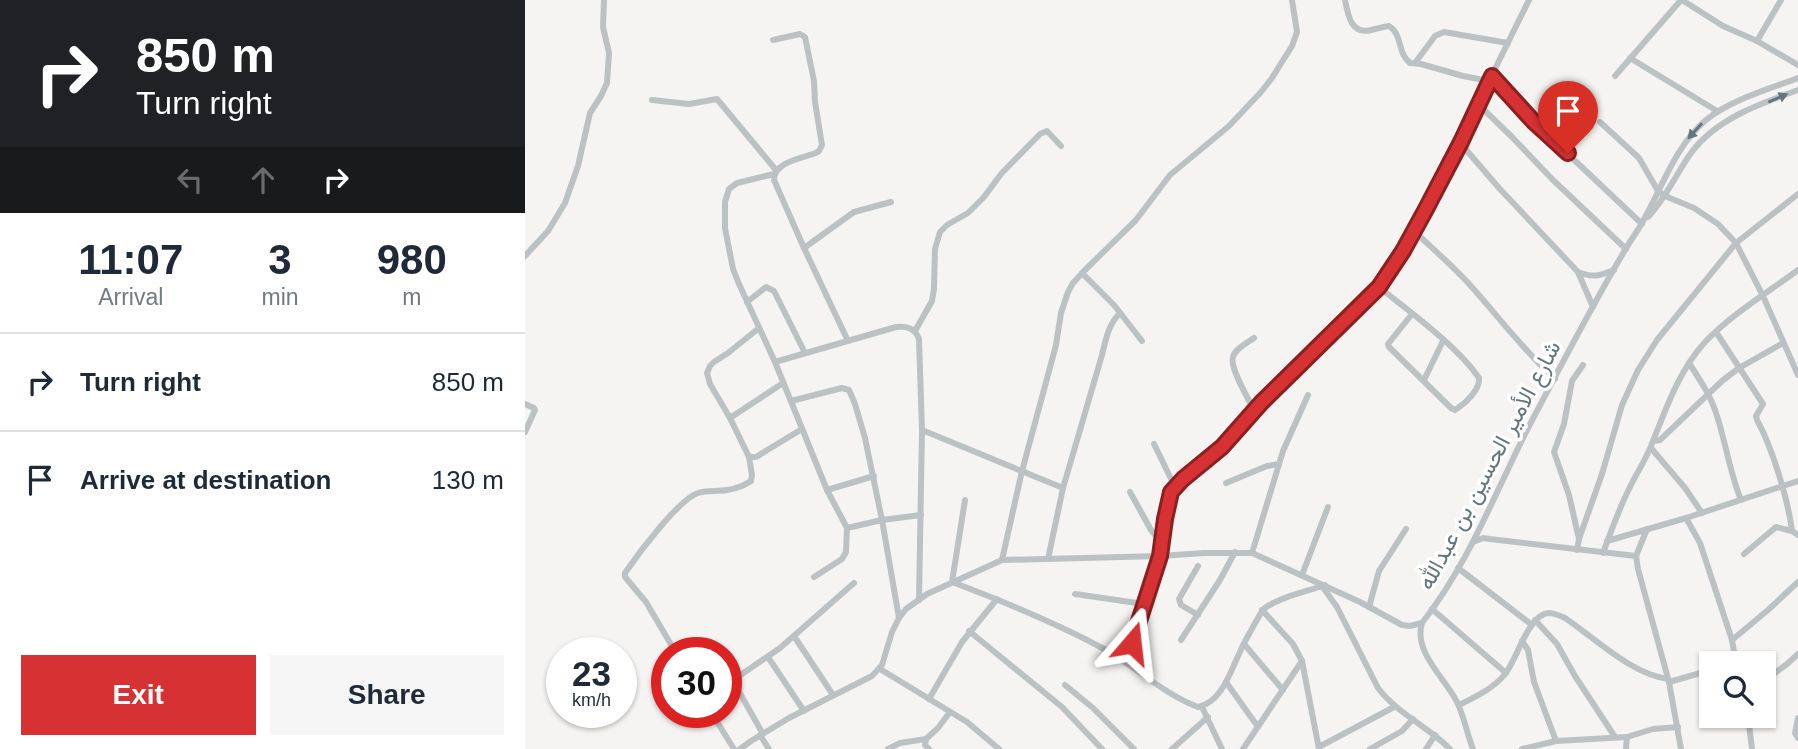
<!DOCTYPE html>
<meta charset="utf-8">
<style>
:root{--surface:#fff;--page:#f6f6f7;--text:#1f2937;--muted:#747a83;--line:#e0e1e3;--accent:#d63133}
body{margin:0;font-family:Arial,Vazirmatn,sans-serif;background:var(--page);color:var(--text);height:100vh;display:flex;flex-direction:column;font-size:26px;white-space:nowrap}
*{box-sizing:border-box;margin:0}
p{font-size:23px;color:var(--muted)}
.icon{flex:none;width:38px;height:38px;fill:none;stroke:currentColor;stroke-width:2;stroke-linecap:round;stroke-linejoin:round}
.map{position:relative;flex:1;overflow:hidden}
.details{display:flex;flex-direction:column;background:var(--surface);width:525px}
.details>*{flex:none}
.banner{background:#202124;color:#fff;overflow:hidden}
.tools{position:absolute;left:1174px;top:651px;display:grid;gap:14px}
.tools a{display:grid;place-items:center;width:77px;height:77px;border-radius:0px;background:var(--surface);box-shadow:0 2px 5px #0004;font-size:35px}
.speed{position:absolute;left:21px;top:637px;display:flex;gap:14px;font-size:35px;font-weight:700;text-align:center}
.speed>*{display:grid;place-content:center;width:91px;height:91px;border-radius:50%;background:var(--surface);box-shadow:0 2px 5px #0004;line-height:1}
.speed small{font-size:18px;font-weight:400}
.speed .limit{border:10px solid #d22;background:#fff;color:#111}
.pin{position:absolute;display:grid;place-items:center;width:60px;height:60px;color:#fff;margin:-72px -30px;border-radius:50% 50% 50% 0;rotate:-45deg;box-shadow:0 0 7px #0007}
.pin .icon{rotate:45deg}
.me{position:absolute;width:77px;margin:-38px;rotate:17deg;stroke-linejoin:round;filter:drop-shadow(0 0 5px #0008)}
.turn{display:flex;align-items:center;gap:24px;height:147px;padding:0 21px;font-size:32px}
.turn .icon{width:91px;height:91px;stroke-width:2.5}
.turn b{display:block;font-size:49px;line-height:60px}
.lanes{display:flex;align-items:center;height:66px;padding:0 21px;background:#0003;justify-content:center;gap:35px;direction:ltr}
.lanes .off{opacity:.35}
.eta{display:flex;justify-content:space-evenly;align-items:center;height:119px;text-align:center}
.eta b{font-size:42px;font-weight:700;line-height:49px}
.cta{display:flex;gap:14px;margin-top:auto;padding:14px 21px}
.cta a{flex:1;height:80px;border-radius:0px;background:var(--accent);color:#fff;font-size:28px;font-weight:700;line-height:80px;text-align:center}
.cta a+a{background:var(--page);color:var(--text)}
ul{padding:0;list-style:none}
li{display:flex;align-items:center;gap:21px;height:98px;padding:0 21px;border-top:2px solid var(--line)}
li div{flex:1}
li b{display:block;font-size:26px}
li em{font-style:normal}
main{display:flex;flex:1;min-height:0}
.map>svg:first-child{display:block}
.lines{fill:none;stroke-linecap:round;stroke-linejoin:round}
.minor{stroke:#bcc2c3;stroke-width:6}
.oneway{fill:#62767b}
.route-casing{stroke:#8b2021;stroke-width:18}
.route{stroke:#d63133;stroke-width:12}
.labels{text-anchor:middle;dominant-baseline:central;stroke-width:7;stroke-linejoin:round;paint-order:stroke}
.street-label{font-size:23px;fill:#62767b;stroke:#fff}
</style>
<main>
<section class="details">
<div class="banner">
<div class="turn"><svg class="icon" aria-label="right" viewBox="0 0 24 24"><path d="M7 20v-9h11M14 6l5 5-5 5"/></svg><div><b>850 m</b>Turn right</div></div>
<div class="lanes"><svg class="icon off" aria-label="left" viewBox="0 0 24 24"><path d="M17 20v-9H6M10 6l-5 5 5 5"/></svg><svg class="icon off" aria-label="ahead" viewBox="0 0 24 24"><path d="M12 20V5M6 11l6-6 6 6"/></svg><svg class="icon" aria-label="right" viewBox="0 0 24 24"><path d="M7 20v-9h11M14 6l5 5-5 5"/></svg></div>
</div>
<div class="eta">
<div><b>11:07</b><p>Arrival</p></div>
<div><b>3</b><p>min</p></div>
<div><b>980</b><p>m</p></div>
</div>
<ul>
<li><svg class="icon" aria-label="right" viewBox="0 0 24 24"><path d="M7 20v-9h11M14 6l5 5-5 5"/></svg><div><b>Turn right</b></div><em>850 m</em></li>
<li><svg class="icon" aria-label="arrive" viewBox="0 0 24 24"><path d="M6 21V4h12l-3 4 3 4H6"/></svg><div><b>Arrive at destination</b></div><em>130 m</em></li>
</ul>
<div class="cta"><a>Exit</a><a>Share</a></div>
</section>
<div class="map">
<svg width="1273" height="749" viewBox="0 0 1273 749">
<rect width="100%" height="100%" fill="#f5f4f2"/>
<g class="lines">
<g class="minor">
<path d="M820,0C823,15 826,35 846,30C852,29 857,27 864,26C878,35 872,53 885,63L896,64L938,76L964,81"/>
<path d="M1157,0L1198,26L1232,41L1273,65"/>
<path d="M248,40L275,34L280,37L289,81L290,102L297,145L294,151L291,153C277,158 249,162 249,180L279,248L323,341"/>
<path d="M1232,41L1256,0"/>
<path d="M1105,58L1192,111"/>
<path d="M890,63L910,36L919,32L983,43"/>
<path d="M967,76L1008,121L1117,224"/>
<path d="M1090,76L1156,0"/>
<path d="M127,100L164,104L192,99L251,170"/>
<path d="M953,104L987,137L1027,179L1101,249"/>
<path d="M1075,122L1114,158L1133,191L1140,196L1169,208L1193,224L1211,243L1238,296L1273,375"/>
<path d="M936,142L943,152L974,188L1053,272L1068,307"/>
<path d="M249,174L212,183L204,189L200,202V228L208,269L214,284L250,362L302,490L322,528L321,552L317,559L289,577"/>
<path d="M1123,217C1141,198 1151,174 1166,153C1191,119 1234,104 1273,90"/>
<path d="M889,231C908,249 928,266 945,285C973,316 998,350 1030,379"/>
<path d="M279,248L329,212L366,202"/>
<path d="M0,256L23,231L40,203L53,166L65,113L76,96L82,83L84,53L78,27L79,0"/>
<path d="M1053,272C1068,278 1074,276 1089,270"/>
<path d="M557,273L589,305L617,341"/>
<path d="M854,287C885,312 932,346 954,378C955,389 942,402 933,408L930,410L926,408L864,347L863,344L887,314"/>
<path d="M222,302L241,287L249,291L280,353"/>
<path d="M390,331L407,301L409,289L410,249L415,232L422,225L443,213L459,197L476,174L515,134L522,131L536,146"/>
<path d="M1191,332L1238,404L1231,416L1232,420C1247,447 1263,499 1267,531"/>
<path d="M729,338C722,343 710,349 708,357C704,367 724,400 729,410"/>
<path d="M250,362L371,327C382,326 390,328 394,339L397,430L394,600"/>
<path d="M1164,363C1175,380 1186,396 1192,416C1201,444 1205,473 1216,500"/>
<path d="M899,380L918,341"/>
<path d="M266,401L317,388L324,390L330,404L340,438L357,520L396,515"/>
<path d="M0,404L9,408L10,410L0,432"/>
<path d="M205,418L258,383"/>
<path d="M397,430L538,488"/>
<path d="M1128,441L1135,440L1197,381L1214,368L1258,343"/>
<path d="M629,444L650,487"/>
<path d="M1126,448L1160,488L1177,513"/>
<path d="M224,457H231L277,429"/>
<path d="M701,483L742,466L754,464"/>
<path d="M302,490L349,476"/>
<path d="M605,492L626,530L636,542"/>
<path d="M1161,518L1175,543L1207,640L1211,663"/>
<path d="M322,528L357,520L374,618"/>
<path d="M1054,539L1044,495L1029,452L1039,424L1047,381L1058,365"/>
<path d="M1082,541L1161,518L1273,481"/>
<path d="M948,542L958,538L965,539L1111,556L1113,569L1144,682L1156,749"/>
<path d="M1052,550L1054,539L1077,474L1097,405L1113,370L1132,340L1211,243L1273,194"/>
<path d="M727,553L758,451L783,395"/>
<path d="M1078,553C1086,531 1094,509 1104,489C1111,474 1120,461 1126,446C1141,409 1153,372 1180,342C1207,314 1242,293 1273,270"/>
<path d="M1219,554L1251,527L1267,531L1273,535"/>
<path d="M1111,556L1122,529"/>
<path d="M523,559L538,488L577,355C581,339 583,325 595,313"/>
<path d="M477,560L497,471L520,386L531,345L536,313L543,292L548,283L560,270L611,220L645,175L704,126L736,92L747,78L767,46L772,32L767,0"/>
<path d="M673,566L654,599L656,605L673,615"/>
<path d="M933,568L1007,625"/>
<path d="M777,575L803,507"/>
<path d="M427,582C480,602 532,623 581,650C612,668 639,694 673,707C697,702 705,672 715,652C719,642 725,633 730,623C733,619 735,613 739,609C751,598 784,591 800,585"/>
<path d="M427,582L440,500"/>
<path d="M797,586L812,607L853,688C873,714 902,726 925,749"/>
<path d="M550,594L619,604"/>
<path d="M844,607L854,571L881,529"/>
<path d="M907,609L981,673"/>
<path d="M737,610L768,644L777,661L794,749"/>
<path d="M1010,620L1032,644L1050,676L1090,737"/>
<path d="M897,623C888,652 920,678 932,702C939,716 942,734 948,749"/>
<path d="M444,631L537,707L577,749"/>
<path d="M269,636L308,695"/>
<path d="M656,640L695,580L710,552"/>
<path d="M1207,640L1243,610L1273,582"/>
<path d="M997,641L1003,650L1009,682L1031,741"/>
<path d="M719,644L758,690"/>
<path d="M151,653L121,602L100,577V573C113,554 153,500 173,493C179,491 183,491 189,491C201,491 216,488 226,481L227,475L224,457L205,418L185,384L182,373L185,366L189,362L203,353L234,328"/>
<path d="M243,657L279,711"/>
<path d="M601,662L635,556L640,519L646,492L658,479L697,447L736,403L854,287L878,251L901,210L936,142L964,81L1004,0"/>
<path d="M355,669L442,722L474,749"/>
<path d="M208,681L238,734"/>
<path d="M1239,681L1262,664L1273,654"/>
<path d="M701,682L733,727"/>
<path d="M1144,682L1186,670"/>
<path d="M201,685L255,648L329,583"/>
<path d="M540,685L568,708L609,749"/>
<path d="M404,699L437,642L472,599"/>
<path d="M934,705C950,697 968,689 980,674C992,660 1003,614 1024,613C1030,613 1035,616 1040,618C1071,639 1106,674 1143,679"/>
<path d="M677,707L697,749"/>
<path d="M186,712L209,749"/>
<path d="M1223,716L1227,749"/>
<path d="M1273,718L1270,733L1273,738"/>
<path d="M235,735L244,749"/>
<path d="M794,747L869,707"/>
<path d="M215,749L226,741L264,718L347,676L357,665L367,632L374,618L381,609L402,594L477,560L635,556L679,553H727L835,602L877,625L885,626L897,623C942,566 969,496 1001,432C1033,371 1065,309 1100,250C1105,241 1112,232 1117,223C1137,188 1150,146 1181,120C1205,100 1244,89 1273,78"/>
<path d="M363,749L375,743L401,739"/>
<path d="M404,749L400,745L401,739L413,728L425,712"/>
<path d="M647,749L683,717"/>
<path d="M718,749L777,661"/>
<path d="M845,749L877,731L888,719"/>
<path d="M901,749L910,735"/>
<path d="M997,749L1031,741L1102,737L1128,729L1153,727"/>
<path d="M1101,749L1102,737"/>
</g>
</g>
<defs><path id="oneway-solid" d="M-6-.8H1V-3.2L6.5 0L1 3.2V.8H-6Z" transform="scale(1.75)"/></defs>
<g class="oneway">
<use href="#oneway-solid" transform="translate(1253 98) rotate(-23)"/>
<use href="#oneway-solid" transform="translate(1170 131) rotate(132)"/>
</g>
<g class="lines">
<defs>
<path id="route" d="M607,643L635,556L640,519L646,492L658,479L697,447L736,403L854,287L878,251L901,209L936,142L967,76L1008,121L1043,153"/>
</defs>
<use href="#route" class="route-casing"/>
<use href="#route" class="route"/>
</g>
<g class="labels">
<g class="street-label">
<text transform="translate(964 465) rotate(-62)">شارع الأمير الحسين بن عبدالله</text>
</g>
</g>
</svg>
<div class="tools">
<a><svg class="icon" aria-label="search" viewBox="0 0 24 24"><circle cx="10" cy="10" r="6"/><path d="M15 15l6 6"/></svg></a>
</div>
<div class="speed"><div>23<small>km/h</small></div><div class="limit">30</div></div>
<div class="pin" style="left:1043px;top:153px;background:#d93025"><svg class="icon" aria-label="arrive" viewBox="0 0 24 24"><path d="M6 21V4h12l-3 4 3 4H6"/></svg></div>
<svg class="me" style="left:607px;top:643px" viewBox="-20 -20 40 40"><path d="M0-17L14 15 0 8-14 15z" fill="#d63133" stroke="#fff" stroke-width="4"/></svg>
</div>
</main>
